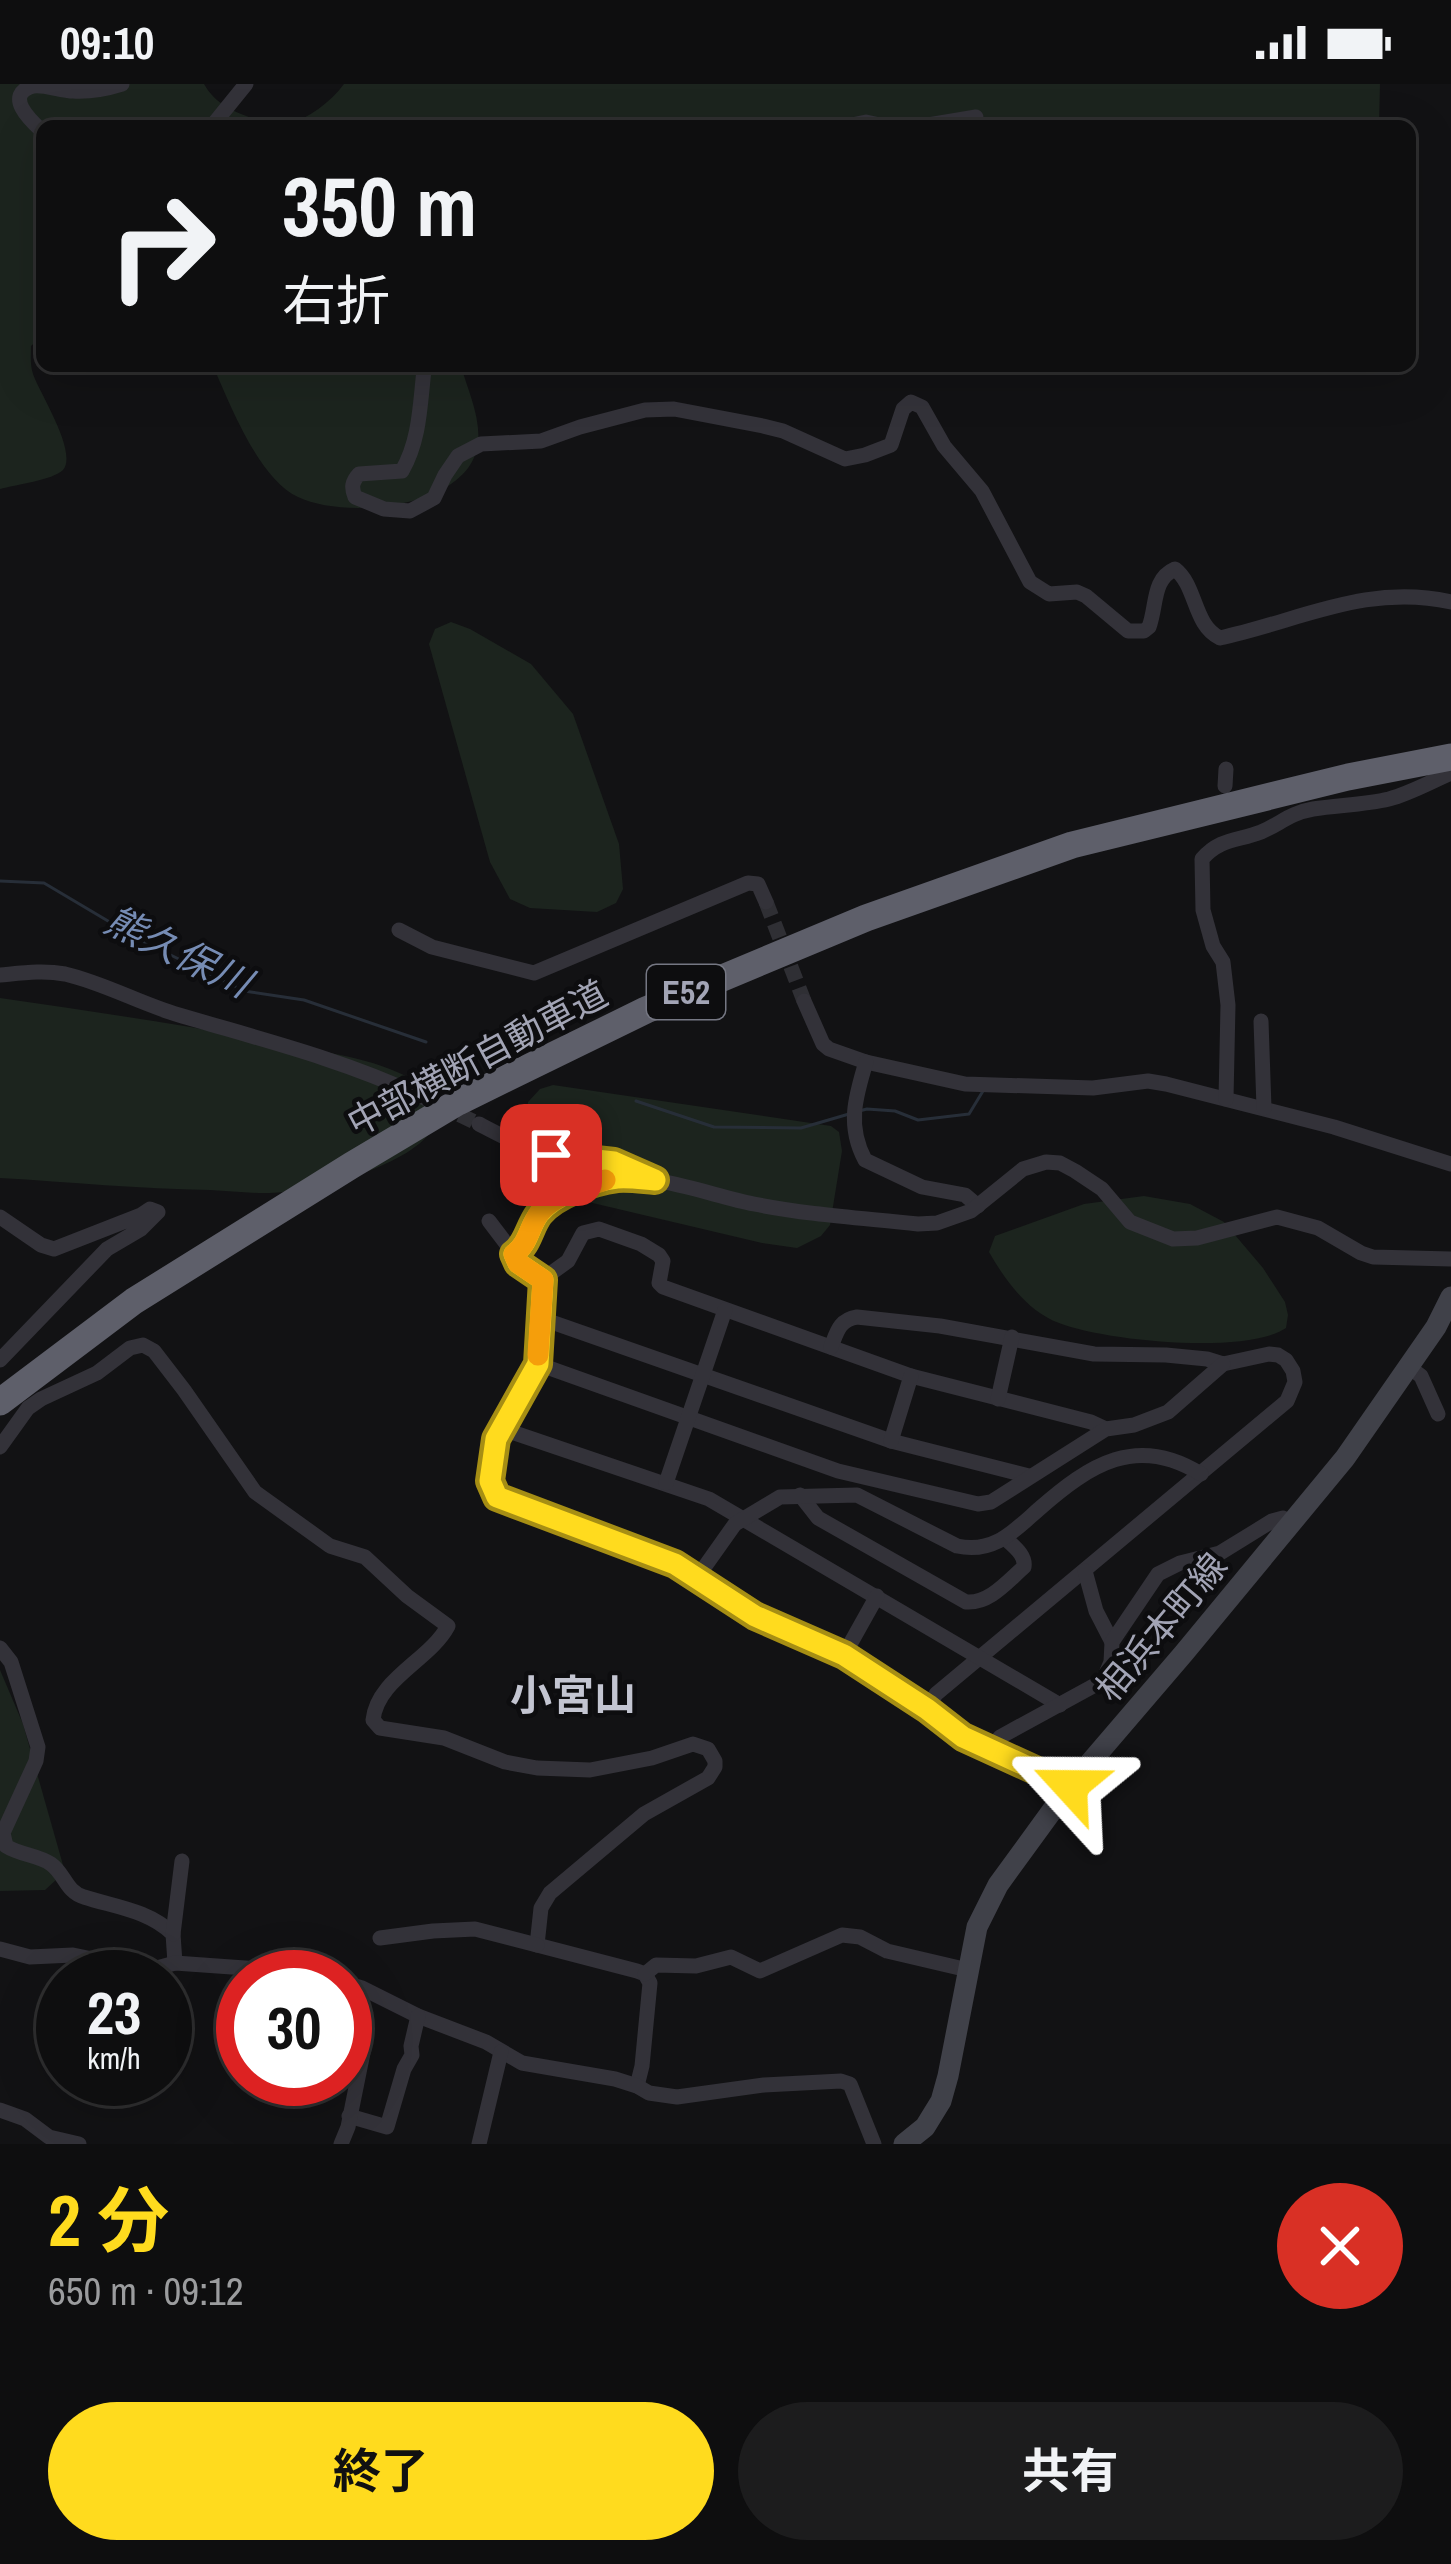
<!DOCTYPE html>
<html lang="ja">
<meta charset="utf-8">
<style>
:root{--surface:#0e0e0f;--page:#1c1c1d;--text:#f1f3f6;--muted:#9b9c9e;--line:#2e2e2f;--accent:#ffdb1e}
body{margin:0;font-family:"Archivo Narrow","Noto Sans JP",sans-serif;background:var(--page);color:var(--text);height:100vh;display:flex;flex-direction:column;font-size:45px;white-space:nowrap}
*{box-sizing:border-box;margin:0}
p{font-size:39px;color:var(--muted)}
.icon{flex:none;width:66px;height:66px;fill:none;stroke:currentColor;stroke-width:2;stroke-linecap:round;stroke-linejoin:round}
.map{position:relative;height:2060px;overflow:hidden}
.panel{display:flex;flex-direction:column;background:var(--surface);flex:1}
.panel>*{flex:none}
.top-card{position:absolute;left:36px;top:36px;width:1380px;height:252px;border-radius:18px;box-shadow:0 12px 48px #0002,0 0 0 3px var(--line);background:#0e0e0f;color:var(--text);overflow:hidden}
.speed{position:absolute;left:36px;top:1866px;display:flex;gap:24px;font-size:60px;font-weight:700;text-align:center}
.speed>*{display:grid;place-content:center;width:156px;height:156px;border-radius:50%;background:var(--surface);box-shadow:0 12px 48px #0002,0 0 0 3px var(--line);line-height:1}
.speed small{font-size:30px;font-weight:400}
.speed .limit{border:18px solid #d22;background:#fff;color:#111}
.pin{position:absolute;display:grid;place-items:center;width:102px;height:102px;color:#fff;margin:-51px;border-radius:24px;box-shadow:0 6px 18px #0006}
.me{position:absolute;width:132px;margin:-66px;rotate:294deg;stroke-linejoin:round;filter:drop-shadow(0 0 9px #0008)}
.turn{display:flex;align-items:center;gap:42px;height:252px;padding:0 48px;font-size:54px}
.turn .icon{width:156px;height:156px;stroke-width:2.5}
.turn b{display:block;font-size:84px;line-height:102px}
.round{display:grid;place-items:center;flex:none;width:126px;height:126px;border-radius:63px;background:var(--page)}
.summary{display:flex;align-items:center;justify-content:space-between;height:204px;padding:0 48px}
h1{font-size:72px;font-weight:700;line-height:90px;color:var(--accent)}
.action{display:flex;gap:24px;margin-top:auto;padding:24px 48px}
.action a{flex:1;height:138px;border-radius:72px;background:var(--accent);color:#111;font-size:48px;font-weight:700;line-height:138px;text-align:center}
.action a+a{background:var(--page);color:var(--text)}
.status{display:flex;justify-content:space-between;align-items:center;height:84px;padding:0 60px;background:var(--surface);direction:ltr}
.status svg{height:33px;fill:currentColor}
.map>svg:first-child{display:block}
.green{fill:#1c241e}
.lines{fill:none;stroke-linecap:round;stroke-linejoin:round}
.stream{stroke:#272e38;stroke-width:3}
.minor-tunnel{stroke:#2f2f34;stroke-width:15;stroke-dasharray:15 8;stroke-linecap:butt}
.minor{stroke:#333239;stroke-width:15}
.secondary{stroke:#404149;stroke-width:21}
.motorway{stroke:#5e5f6a;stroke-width:27}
.route-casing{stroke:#a68e14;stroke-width:30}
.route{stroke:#ffdb1e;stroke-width:21}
.slow{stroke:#f59e0b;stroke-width:21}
.labels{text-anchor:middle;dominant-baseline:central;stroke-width:9;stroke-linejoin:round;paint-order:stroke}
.shield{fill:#0d0d0f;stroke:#757783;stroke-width:3}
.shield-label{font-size:33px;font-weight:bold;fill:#a2a4b5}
.street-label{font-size:36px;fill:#a2a4b5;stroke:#0d0d0f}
.water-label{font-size:39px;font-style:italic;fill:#768cb4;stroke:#0d0d0f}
.quarter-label{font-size:42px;font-weight:bold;fill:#c3c5d1;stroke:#0d0d0f}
</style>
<div class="status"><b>09:10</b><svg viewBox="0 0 49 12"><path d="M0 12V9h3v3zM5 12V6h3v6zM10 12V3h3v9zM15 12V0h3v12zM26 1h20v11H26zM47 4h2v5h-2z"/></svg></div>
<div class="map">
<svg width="1451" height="2060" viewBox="0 0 1451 2060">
<rect width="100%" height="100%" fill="#121214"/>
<g class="green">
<path d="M0,0H204C219,27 251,34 279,42H42V252L31,262C31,272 30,281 33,290C40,310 78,368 63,386C53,396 15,401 0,405Z"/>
<path d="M344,0H1380L1379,42H286C308,34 330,19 344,0Z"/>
<path d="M213,282H461C468,307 483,338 477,364C465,424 346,436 298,413C258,394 230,320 213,282Z"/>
<path d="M451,538L470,545L531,580L573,630L619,760L623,805L616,819L597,828L530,824L510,815L490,778L429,560L435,545Z"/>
<path d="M0,914C96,928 193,942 289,961C332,970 381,975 420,1000C431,1007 443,1025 437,1038C418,1080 325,1103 283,1108C260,1111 234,1107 210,1106C140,1105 70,1098 0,1094Z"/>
<path d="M553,1001L831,1042L839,1048L842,1067L830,1141L821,1152L797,1164L762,1159L563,1112L533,1098L522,1077L528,1018L540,1005Z"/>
<path d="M1144,1112L1190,1120L1224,1138L1263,1184L1285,1218L1288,1231L1286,1244C1246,1271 1105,1257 1059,1239C1027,1227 1005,1196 989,1168L995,1152L1084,1120Z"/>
<path d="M0,1586L23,1640L63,1781L58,1794L45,1806L0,1807Z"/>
</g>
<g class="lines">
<g class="stream">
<path d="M0,797L44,799L140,856L244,907L304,916L426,958"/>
<path d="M636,1017L714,1043L801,1044L849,1030"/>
<path d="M859,1027L867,1025L895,1027L918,1036L969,1030L983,1007"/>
</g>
<g class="minor-tunnel">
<path d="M766,818L804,917"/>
<path d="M418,1011L479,1040"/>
</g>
<g class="minor">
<path d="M212,42L246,0"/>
<path d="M847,42L866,38L884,42"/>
<path d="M922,42L976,33"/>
<path d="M42,47C31,37 3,11 33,2C44,0 61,7 73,7C89,8 106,5 122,0"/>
<path d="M427,282L424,286C420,320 420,356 402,387L359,390C352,398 351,403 355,413L384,425L410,427L434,414L445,391L458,372L481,360L541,357L580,343L645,326L674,325L763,342L783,347L845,375L865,371L891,361L903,325L911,318L922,323L944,362L982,407L1030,498L1049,510L1077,508L1086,512L1128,547H1144L1149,543C1157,522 1152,495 1175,485C1197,502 1193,541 1220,554C1299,537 1367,499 1451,518"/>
<path d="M1225,702L1226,685"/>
<path d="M399,846L432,863L534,889L748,799L758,800L766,818"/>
<path d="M0,891C22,889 43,886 65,890C104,899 141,920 179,931C260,955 341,975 418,1011"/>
<path d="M804,917L823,960L829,965L866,978L965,1000L1093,1004L1148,997L1166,1000L1334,1043L1451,1080"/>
<path d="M1261,937L1264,1024"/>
<path d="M866,978C855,1014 847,1042 865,1076L922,1103L965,1111L978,1122"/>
<path d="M1226,1015L1228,921L1223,878L1213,862L1203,826L1202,775C1220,754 1238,757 1261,748C1280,740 1290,729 1313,725C1338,721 1364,721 1389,715C1411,709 1430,698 1451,689"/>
<path d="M479,1040C502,1052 524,1064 549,1070C581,1079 610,1075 642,1090"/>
<path d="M0,1133L41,1161L54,1165L141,1131L150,1125L158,1128L141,1145L107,1165L0,1276"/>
<path d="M489,1137L514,1170L518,1179L543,1195"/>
<path d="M514,1170C533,1159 531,1129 558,1114C576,1105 600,1095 619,1094C659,1091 714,1112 754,1120C809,1131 863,1134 918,1140L937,1139L971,1127L1023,1085L1046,1078L1060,1079L1075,1087L1102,1105L1130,1138L1173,1155L1197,1154L1277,1133L1318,1144L1361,1169L1373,1173L1451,1175"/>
<path d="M543,1195L538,1280L500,1344C493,1366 485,1393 497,1413L524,1426L675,1481L755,1532L844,1571L927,1625L963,1653L1070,1702"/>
<path d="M543,1195L568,1177L583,1149L599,1145L641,1160L659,1171L663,1177L659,1199L663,1203L911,1292L1091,1338L1106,1345"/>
<path d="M540,1234L891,1357L1029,1392"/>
<path d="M831,1263C837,1248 839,1236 857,1233L940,1242L1094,1270L1166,1271L1207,1275L1223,1280L1269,1270L1278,1271L1286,1276L1293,1287L1295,1298L1287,1317L936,1610L927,1625"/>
<path d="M538,1280L838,1387L978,1420L991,1418L1106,1345L1134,1341L1168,1328L1223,1280"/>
<path d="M1409,1283L1421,1292L1438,1330"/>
<path d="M998,1315L1012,1253"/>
<path d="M500,1344L709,1415L1060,1621"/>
<path d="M891,1357L911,1292"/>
<path d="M0,1363L28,1324L41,1315L97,1289L130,1264L143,1261L154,1267L184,1306L255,1408L330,1462L365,1473L407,1512L448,1542C430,1576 377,1595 373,1636L380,1644L444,1654L505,1678L537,1684L590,1686L652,1674L693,1660L708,1665L715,1677V1683L708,1694L644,1730L550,1809L541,1824L537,1861L637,1887L645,1890L650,1899L642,1982L637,2002"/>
<path d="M666,1399L725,1226"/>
<path d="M800,1411L818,1434L966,1518C989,1520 1007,1498 1024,1483C1026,1471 1014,1463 1006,1455"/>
<path d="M1085,1487L1096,1527L1112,1558"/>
<path d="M696,1495L735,1440L780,1413L857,1411L957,1462C994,1470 1014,1447 1039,1425C1090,1380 1137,1350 1201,1390"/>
<path d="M0,1564L11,1578L38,1663L36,1677L3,1749L6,1762C20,1771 38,1771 51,1780C65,1790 66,1808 84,1813C115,1823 148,1826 173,1850L175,1879"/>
<path d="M844,1571L877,1512"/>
<path d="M992,1667L1000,1653L1097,1600L1105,1592L1111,1578L1112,1558L1158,1490L1180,1479L1220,1469L1272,1437L1283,1434L1292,1439"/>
<path d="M173,1850L182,1777"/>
<path d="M380,1854L433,1847L475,1845L537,1861"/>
<path d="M0,1865L30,1873L73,1871L140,1885L157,1884L175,1879L260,1885L311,1893"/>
<path d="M645,1890L656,1881L696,1882L731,1873L760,1887L842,1851L860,1853L887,1867L968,1886"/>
<path d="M345,1899L362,1904L418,1932L486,1958L522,1979L615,1995L637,2002L649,2009L677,2013L764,2001L841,1997L850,2000L874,2060"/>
<path d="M0,2026L25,2035L49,2053L79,2060"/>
<path d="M349,2032L387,2043L404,1985L412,1971L411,1962L418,1932"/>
<path d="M341,2060L348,2043L365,1959L363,1952L345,1940"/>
<path d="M479,2060L501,1968"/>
</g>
<path class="secondary" d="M904,2060L925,2043L941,2017L948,1992L977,1843L998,1801L1070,1702L1184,1569L1345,1374L1436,1243L1451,1213"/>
<path class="motorway" d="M0,1318L134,1217L352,1081L458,1018L646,926L866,834L1072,761L1348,693L1451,673"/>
</g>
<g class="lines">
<defs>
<path id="route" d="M551,1071L614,1078L655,1096C642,1095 630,1093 617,1094C593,1097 554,1111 539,1130C529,1143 528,1161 514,1170L518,1179L543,1196L538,1280L496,1355L490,1397L497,1413L675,1480L755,1532L844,1571L927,1625L963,1653L1070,1702"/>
</defs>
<use href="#route" class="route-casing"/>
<use href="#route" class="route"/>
<path class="slow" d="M538,1271L543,1196L518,1179L514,1170C529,1160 529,1141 541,1127C556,1110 584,1104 605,1096"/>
</g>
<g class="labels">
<rect class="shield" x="647" y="881" width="78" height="54" rx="9"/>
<g class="shield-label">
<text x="686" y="908">E52</text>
</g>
<g class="street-label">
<text transform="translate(477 974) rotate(-28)">中部横断自動車道</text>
<text transform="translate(1161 1543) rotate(-50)">相浜本町線</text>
</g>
<g class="water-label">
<text transform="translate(178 867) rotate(26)">熊久保川</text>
</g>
<g class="quarter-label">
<text x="573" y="1611">小宮山</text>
</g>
</g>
</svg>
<div class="speed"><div>23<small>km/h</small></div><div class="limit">30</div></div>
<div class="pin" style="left:551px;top:1071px;background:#d93025"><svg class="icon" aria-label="arrive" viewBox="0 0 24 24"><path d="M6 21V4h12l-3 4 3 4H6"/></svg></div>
<svg class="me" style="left:1070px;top:1702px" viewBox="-20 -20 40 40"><path d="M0-17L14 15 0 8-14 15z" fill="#ffdb1e" stroke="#fff" stroke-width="4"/></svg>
<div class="top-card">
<div class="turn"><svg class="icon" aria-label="right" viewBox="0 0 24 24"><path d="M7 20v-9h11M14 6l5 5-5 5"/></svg><div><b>350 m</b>右折</div></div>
</div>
</div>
<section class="panel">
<div class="summary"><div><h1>2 分</h1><p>650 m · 09:12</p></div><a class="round" style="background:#d93025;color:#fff"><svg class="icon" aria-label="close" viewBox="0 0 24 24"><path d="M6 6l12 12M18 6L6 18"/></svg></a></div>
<div class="action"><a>終了</a><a>共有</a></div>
</section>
